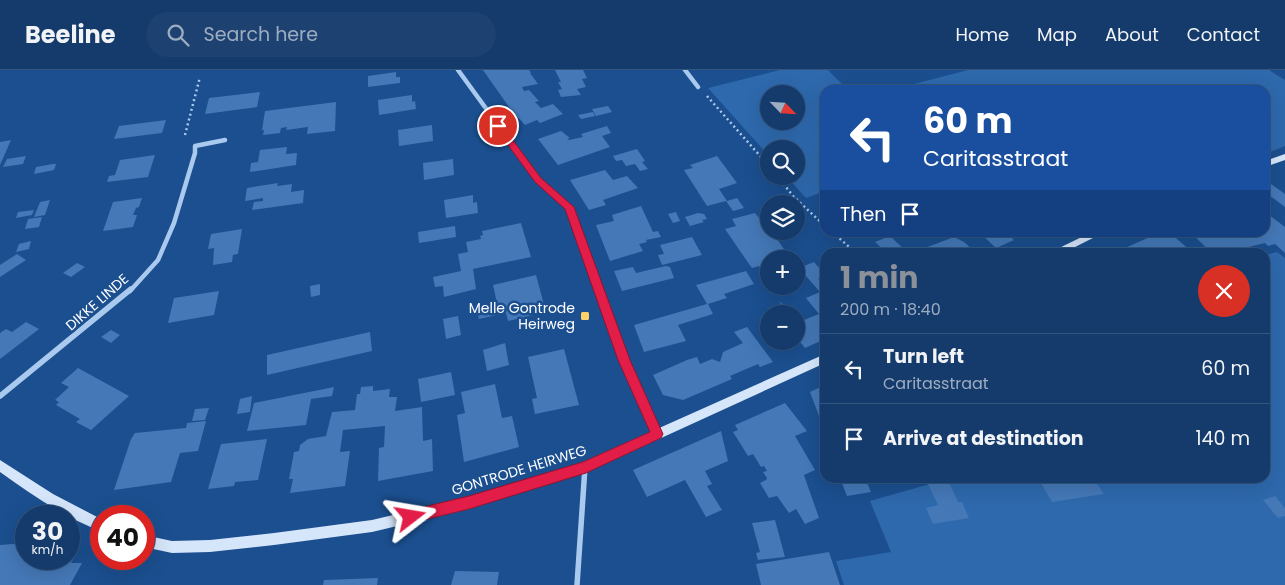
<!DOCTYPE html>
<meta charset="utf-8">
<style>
:root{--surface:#143b6b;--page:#1d4271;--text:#f1f3f6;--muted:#9dadc1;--line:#33557e;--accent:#8c9099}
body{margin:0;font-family:Poppins,sans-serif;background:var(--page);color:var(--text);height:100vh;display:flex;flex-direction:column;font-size:19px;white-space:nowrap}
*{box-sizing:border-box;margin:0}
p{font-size:16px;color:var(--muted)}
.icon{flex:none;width:28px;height:28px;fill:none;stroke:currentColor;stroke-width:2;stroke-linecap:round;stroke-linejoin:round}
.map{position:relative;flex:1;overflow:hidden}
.drawer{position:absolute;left:820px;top:178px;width:450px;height:235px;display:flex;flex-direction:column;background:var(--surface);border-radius:15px;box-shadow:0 5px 20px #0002,0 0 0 1px var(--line)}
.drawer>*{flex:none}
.top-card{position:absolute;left:820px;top:15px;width:450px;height:152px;border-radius:15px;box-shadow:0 5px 20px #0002,0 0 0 1px var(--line);background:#1a4fa0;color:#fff;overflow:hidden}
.needle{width:32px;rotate:115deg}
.tools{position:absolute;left:760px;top:15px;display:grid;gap:10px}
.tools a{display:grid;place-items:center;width:45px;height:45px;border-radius:50%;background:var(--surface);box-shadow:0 5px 20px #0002,0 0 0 1px var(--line);font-size:25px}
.speed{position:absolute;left:15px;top:435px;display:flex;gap:10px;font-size:25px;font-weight:700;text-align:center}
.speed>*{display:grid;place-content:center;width:65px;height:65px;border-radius:50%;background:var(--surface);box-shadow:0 5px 20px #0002,0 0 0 1px var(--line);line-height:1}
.speed small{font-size:12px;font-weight:400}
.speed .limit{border:8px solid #d22;background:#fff;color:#111}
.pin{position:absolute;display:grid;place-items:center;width:42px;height:42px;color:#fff;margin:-21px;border:2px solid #fff;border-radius:50%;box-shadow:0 1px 5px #0007}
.me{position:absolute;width:55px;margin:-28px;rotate:76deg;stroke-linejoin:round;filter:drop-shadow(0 0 4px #0008)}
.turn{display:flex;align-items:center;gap:18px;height:105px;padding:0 20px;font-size:22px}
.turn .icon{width:65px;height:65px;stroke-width:2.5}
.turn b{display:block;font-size:35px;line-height:42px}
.then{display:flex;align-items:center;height:48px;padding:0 20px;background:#0003;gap:10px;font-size:19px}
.round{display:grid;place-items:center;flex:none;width:52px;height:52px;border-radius:26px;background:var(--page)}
.overview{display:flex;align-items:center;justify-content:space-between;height:85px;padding:0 20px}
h1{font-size:30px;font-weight:700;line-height:38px;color:var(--accent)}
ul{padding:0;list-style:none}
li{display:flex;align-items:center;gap:15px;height:70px;padding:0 20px;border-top:1px solid var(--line)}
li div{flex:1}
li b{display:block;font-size:19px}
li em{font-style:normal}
header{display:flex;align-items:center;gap:30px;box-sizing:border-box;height:70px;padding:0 25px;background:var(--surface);border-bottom:1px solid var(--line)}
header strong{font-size:24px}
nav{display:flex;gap:28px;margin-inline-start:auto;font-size:18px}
.search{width:350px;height:45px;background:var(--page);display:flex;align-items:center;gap:12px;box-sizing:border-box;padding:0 18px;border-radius:28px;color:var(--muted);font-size:19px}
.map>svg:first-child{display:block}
.green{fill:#2e69ad;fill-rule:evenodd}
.building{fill:#4478b7}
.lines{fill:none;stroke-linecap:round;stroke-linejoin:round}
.path{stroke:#a9c9ee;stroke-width:2.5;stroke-dasharray:2 3;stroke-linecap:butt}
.street-far1{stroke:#a9c9ee;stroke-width:4.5}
.street{stroke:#a9c9ee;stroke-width:5.5}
.secondary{fill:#d6e6fa;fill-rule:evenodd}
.route{fill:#e11d48;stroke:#92132f}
.poi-dot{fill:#ffd166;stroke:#1b4f8f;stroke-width:2}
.labels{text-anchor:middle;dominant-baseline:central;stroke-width:5;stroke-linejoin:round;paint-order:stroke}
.street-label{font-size:14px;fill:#fff;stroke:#1b4f8f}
.poi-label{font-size:14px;fill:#fff;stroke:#1b4f8f;text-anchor:end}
</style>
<header>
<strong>Beeline</strong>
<div class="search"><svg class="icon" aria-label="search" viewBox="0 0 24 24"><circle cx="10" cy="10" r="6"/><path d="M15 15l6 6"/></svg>Search here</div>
<nav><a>Home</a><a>Map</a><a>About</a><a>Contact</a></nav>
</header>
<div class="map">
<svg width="1285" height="515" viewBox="0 0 1285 515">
<rect width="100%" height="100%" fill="#1b4f8f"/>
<g class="green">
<path d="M780,0H828L848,20H825V121L806,128L786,106H796V79H769V86L708,18ZM769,24H796V51H769Z"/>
<path d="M968,0H1269L1285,10V76L1265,84V20H891Z"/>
<path d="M1277,182L1285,188V515H844L836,491L891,482L870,431L951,408H1265V185Z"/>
</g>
<g class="building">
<path d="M483,0H529L531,3H530L538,14L522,17L524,21L529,20L539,31L535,32L541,38L553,34L563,44L540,53L537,50L525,55L511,40Z"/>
<path d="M555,0H583L587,8L582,9L586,17L577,19L581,25L561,27L558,20L562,19L558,12H561Z"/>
<path d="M396,2V7H400V13L368,17V6Z"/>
<path d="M260,22L257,37L205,44L209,28Z"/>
<path d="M412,25V32L415,31L416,39L379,45L378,30Z"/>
<path d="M336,32L335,61L307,64L308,57L286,60L287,57L281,58L280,63L263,65L264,60H262L265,41Z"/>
<path d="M608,36L612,42L596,46L592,39Z"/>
<path d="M593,42L595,46L581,49L578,45Z"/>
<path d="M166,50L162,63L114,69L119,56Z"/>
<path d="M432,55L433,71L399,76L398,60Z"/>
<path d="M607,56L611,63L602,66L610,77L558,95L538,69L561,61L570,68L567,69L569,70L583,67L581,64Z"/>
<path d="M11,70L0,95V72Z"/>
<path d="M287,77L286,84L297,83L296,95L250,102L251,93L258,92L260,80Z"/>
<path d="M637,79L645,91L642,92L648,99L640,101L635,94L626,96L622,90L616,91L613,86Z"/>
<path d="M155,85L148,107L107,112L109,106L115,105L120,90Z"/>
<path d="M26,86L23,94L3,97L7,89Z"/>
<path d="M717,86L737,113L719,119L727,131L737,128L744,138L733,141L726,131L707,136L684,100L693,98L690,95Z"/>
<path d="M453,89L454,105L424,110L423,93Z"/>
<path d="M53,94H56L54,100L34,104L36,97Z"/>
<path d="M605,100L613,110L627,106L638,118L603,130L606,135L589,140L570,110Z"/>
<path d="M278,113L277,116L292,114L291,122L304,120L303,133L252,140L254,132L263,131V128L245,131L247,118Z"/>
<path d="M1271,114L1285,124V137L1265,122V116Z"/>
<path d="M473,125V133L477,132L478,143L446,148L444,130Z"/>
<path d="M142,128L139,137L136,138L133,145H137L133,157L103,161L113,132Z"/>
<path d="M50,130L45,145L34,147L40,132Z"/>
<path d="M641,136L653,162L658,161L661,167L646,170L647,172L639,174L643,181L610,191L596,155L614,151L612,145Z"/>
<path d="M34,140L32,145L16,148L18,142Z"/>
<path d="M676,142L680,151L673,153L668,144Z"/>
<path d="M1265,142L1285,157V183L1275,174L1268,176L1265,173L1232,181L1228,178L1226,180L1229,182H1211L1193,165L1205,162H1265Z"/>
<path d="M698,143L704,144L707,149L702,150L704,152L690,156L685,147Z"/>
<path d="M755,143L759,148L762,147L769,156V161L776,163H773L790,188L769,189V195L760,198L759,196L752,198L749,194L725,159L736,156L732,149Z"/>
<path d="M42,147L39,157L25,159L28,149Z"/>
<path d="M521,153L531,187L473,199L476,219L444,227L443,216L435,217L433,207L461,201L458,184L468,182L466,172L481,169L480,166L483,165L482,161Z"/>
<path d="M455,156L456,167L419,173L418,162Z"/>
<path d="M242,159L238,184L233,185L232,192L213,195L214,178L208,179L211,164Z"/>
<path d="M979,162H1005L1014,170L996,178Z"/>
<path d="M1161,162H1169L1192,182H1131L1125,178Z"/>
<path d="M890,166L907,182H886L875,172Z"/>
<path d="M692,167L702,185L662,195L658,185L664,184L660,175Z"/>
<path d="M954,167L964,172L975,182H929L925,178Z"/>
<path d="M31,171L29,179L16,182L19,174Z"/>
<path d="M17,184L26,190L0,207V195Z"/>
<path d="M814,192L825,205L818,209L825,217V269L805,278L796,267V244L804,250L819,244L806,228L820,222L799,198Z"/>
<path d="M77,193L85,197L71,207L63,203Z"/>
<path d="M666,196L670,197L674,208L622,221L614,201L633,197L636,203Z"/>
<path d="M746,201L754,214L724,224L727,228L708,234L713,244L678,255L686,271L644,282L634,255L707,234L696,215Z"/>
<path d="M536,205L546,242L508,251L506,243L479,249L476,237L497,233L493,215Z"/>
<path d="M320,214V225L311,227L310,216Z"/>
<path d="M219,221L214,245L168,253L174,228Z"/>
<path d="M779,231L795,244H787Z"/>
<path d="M458,246L461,265L446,269L443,249Z"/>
<path d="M26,252L39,259L0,289V263L6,259L12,262Z"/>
<path d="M747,257L773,292L760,297L758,294L730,306L732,309L683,330L663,325L653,305L687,290L697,287L700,294L712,289L720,292L723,282L743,273L734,262Z"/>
<path d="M111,260L120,265L111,273L101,267Z"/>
<path d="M370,262L372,281L267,305V285Z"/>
<path d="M505,273L509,295L487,301L483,280Z"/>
<path d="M564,279L579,335L535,344L532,329L537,328L528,287Z"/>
<path d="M78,298L129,326L91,360L76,352L80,349L56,335L59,332L55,330L69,317L61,313Z"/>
<path d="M451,302L455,325L421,332L418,309Z"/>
<path d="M495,314L502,348L512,346L519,377L464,392L457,345L465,343L461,322Z"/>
<path d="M825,315V362L810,322Z"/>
<path d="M373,316V321L390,319L389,327H397L395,341L422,337L423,371L432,369L433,401L378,411L379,378L384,377L385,356L343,360L340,382L350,381L345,416L290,423L293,409H289L294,382L299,381L300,375L308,369L326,366L332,342L355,340L357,324H360L361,317Z"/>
<path d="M334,317L332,326L311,329L306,355L247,361L254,333Z"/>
<path d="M252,326L250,342L237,344L240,329Z"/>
<path d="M785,333L807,361L795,366L815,400L804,405L819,448L805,454L796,439L789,443L777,426L769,428L760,413L766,410L767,408L763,402L767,401L764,396L761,397L753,384L748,386L733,362L738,360L735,355Z"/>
<path d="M209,338L205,350L192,351L195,339Z"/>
<path d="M206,351L198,381L180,383L171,412L114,420L131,369L135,363L186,358L187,353Z"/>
<path d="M721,361L728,391L705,401L712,414L707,416L722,440L706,447L685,410L647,427L633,400Z"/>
<path d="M267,369L258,410L235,412L234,416L208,419L221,374Z"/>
<path d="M840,408H865L871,422L847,426Z"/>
<path d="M925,408H947L958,432H962L969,448L933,454L926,438L938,435Z"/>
<path d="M1038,408H1064L1067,413L1077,408H1093L1104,424L1052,432Z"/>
<path d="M1275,426L1285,438V446L1278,448L1263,430Z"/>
<path d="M775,450L785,487L758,490L756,483L760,482L752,453Z"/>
<path d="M13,474L26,475V489H69V484H76L71,493H82L70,515H0V475Z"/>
<path d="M829,482L840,515H761L756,494Z"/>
<path d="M455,501L499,502L497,515H451Z"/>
<path d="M378,508L377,515H323L324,510Z"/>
</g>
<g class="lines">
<g class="path">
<path d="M707,26L769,96"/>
<path d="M185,65L200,7"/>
<path d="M777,106L794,127L825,156"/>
<path d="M832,162L855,182"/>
</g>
<g class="street-far1">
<path d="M458,0L538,110L569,137L599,221"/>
<path d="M685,0L698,17"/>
<path d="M130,221L158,190L174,153L195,83V76L225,70"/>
</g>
<g class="street">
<path d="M599,219L624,290L657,364"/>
<path d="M0,326L131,219"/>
<path d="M577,515L585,397"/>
</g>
<g class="secondary">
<path d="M1285,84V90L1265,97V91Z"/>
<path d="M1092,162H1105L1065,182H1053L1055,180Z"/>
<path d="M825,284V293L589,401L469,439L372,462L274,475L210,482L172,483L144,477V465L172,471L210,470L274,463L372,450L469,427L583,392Z"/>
<path d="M0,390L53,424L101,449V461C65,448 31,424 0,402Z"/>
</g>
</g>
<path class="route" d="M498,53L501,54L541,108L574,137L630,290L663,364L661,368L586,403L469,439L411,453L406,451L404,447L406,442L411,440L469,426L583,392L650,362L618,290L565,139L535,112L494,56Z"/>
<rect class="poi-dot" x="580" y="241" width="10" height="10" rx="2.5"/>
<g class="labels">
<g class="street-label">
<text transform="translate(97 232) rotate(-41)">DIKKE LINDE</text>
<text transform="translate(519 400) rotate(-17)">GONTRODE HEIRWEG</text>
</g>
<g class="poi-label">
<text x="575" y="238">Melle Gontrode<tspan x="575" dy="16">Heirweg</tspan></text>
</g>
</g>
</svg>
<div class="tools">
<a><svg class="needle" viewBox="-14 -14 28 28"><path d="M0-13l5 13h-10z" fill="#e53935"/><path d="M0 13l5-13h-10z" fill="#9dadc1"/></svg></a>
<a><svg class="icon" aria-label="search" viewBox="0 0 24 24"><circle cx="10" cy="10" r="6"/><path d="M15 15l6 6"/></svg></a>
<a><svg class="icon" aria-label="layers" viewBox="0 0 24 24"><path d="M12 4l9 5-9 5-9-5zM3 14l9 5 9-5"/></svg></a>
<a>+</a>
<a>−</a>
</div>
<div class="speed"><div>30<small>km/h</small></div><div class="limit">40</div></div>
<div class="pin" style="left:498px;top:56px;background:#d93025"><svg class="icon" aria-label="arrive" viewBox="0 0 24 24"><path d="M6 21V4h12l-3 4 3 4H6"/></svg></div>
<svg class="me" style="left:411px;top:447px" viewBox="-20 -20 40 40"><path d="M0-17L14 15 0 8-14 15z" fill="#e11d48" stroke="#fff" stroke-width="4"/></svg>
<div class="top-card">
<div class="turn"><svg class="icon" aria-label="left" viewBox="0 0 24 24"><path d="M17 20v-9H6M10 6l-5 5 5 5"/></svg><div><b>60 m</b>Caritasstraat</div></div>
<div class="then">Then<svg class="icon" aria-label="arrive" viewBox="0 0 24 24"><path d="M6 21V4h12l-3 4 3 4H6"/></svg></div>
</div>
<section class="drawer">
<div class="overview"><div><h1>1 min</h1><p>200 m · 18:40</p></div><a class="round" style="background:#d93025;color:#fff"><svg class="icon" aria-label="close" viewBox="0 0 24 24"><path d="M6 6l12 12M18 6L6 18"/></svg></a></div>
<ul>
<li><svg class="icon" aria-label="left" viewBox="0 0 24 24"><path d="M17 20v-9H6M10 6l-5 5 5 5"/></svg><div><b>Turn left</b><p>Caritasstraat</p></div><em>60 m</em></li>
<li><svg class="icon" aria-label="arrive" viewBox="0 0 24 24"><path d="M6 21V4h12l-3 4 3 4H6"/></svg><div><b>Arrive at destination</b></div><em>140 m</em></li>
</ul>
</section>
</div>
